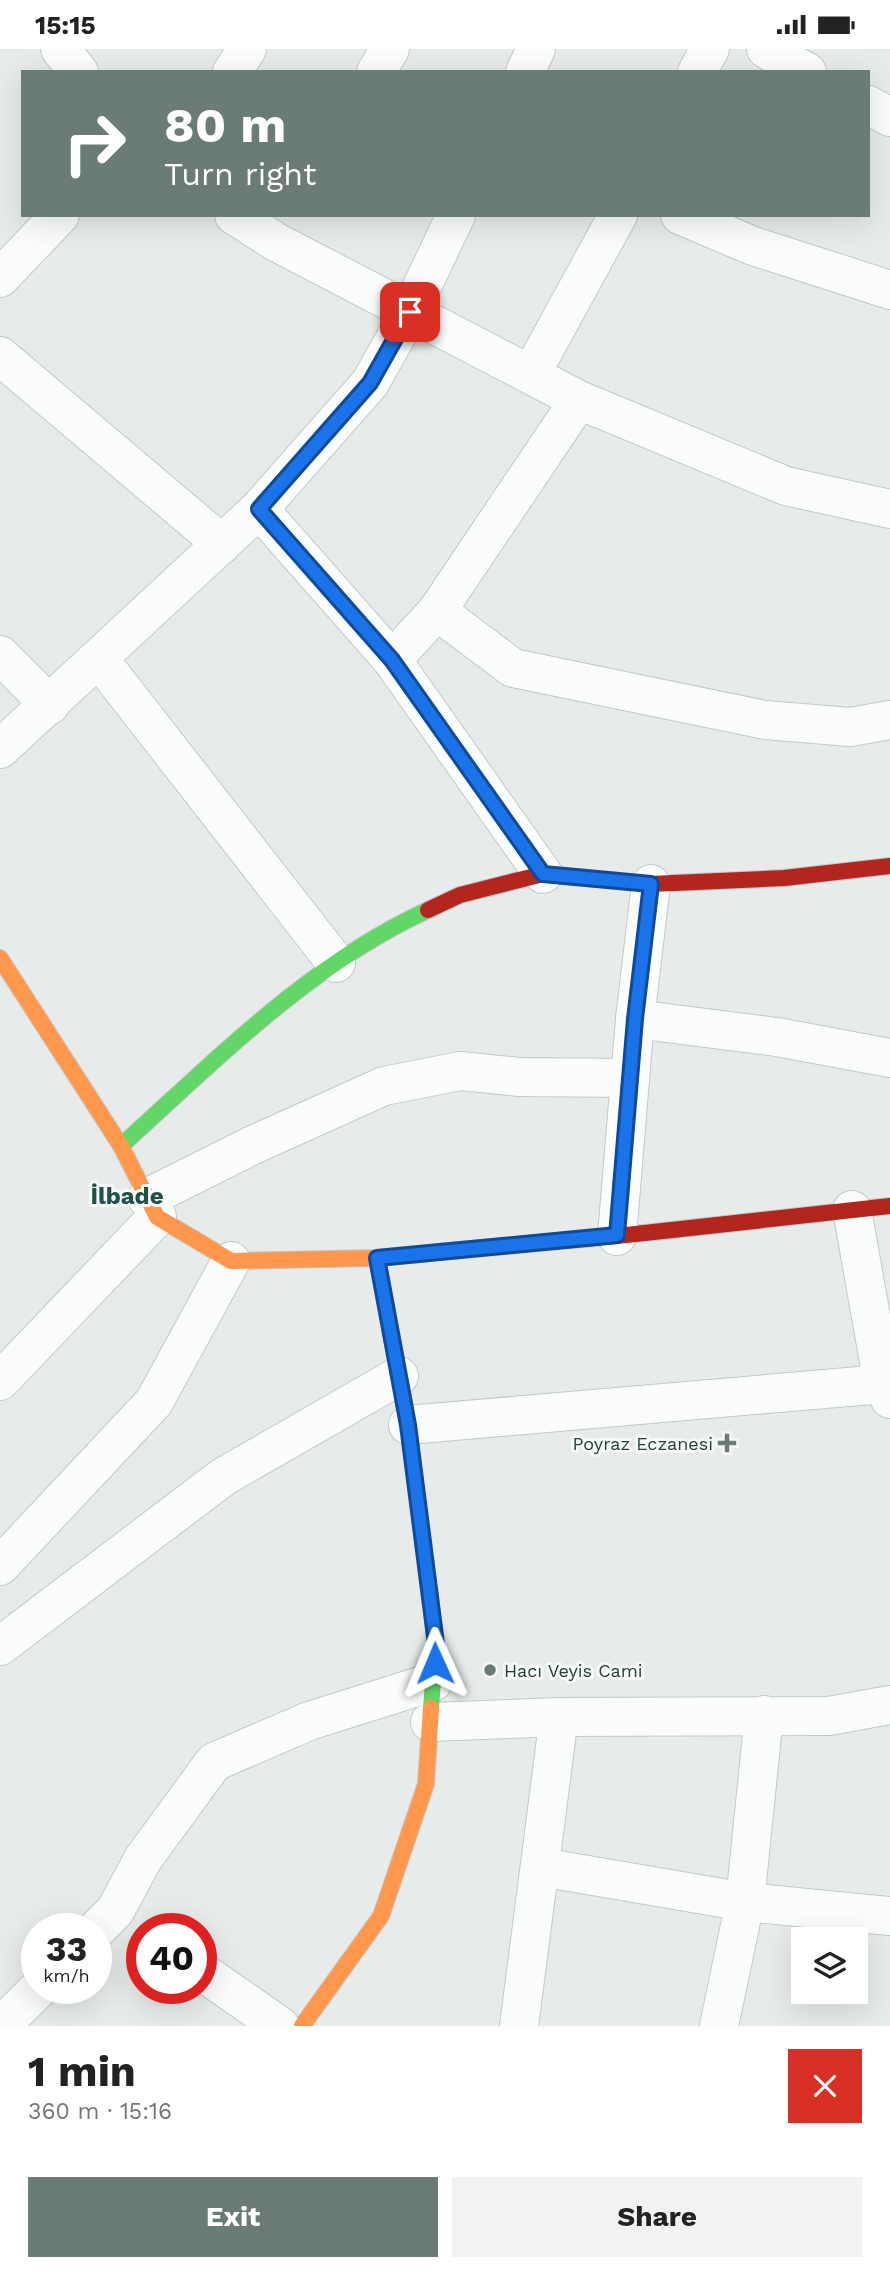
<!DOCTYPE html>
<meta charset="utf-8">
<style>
:root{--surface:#fff;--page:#f2f2f2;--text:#222;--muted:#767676;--accent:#6a7b78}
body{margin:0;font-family:"Work Sans",sans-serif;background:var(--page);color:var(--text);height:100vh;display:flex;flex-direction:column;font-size:26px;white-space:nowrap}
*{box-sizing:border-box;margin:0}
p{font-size:23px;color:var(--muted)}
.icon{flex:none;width:38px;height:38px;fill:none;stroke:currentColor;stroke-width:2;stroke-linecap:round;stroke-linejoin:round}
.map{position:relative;height:1977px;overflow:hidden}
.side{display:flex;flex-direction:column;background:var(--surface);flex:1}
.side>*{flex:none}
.banner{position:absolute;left:21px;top:21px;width:849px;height:147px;border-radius:0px;box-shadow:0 7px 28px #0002;background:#6a7b78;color:#fff;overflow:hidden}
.controls{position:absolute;left:791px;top:1878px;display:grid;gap:14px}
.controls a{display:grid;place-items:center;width:77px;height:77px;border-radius:0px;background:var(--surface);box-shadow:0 7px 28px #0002;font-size:35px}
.speed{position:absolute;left:21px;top:1864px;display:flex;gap:14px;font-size:35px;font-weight:700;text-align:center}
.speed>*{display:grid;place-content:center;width:91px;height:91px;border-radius:50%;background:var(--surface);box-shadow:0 7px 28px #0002;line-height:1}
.speed small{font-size:18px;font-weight:400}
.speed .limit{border:10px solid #d22;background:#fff;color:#111}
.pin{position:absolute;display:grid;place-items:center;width:60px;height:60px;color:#fff;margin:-30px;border-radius:14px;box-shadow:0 4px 10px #0006}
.me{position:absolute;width:77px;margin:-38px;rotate:359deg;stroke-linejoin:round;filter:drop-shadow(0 0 5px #0008)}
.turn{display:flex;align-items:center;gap:24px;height:147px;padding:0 28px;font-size:32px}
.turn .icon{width:91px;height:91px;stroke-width:2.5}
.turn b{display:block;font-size:49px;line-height:60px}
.round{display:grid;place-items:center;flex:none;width:74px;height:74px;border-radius:0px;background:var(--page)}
.headline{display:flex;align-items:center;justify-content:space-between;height:119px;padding:0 28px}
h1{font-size:42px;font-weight:700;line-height:52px}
.primary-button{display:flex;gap:14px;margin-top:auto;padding:14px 28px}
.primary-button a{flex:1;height:80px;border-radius:0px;background:var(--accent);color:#fff;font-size:28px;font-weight:700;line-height:80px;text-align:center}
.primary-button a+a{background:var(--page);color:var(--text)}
.status{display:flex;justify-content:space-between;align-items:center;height:49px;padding:0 35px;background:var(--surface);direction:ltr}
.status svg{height:19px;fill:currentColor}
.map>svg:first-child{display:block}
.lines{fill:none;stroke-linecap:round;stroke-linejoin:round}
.street-casing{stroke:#c4c9c7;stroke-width:40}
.fast-casing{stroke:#c3c9c7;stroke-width:18}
.slow-casing{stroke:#c3c9c7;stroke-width:18}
.jam-casing{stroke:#c3c9c7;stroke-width:18}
.street{stroke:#fbfcfc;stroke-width:38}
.fast{stroke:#63d668;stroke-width:16}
.slow{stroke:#ff974d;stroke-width:16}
.jam{stroke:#b3261e;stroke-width:16}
.route-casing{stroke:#114b97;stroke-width:18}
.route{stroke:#1a73e8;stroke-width:12}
.poi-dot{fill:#6a7b78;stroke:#f6faf8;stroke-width:2.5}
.labels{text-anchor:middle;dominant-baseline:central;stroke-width:6;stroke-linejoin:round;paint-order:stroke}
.poi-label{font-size:18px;fill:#263e3a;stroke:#f6faf8;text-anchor:end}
.district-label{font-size:24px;font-weight:bold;fill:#234f49;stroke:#f6faf8}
</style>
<div class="status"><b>15:15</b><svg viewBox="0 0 49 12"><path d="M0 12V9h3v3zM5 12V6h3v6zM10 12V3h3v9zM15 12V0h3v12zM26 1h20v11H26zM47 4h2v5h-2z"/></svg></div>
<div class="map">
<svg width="890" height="1977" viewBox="0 0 890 1977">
<rect width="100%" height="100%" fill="#e7ecea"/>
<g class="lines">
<defs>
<g id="street">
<path d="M60,0L79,23"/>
<path d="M766,0L807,23"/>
<path d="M232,23L247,0"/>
<path d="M376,23L390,0"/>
<path d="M525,23L536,0"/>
<path d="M697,23L710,0"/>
<path d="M868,56L890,68"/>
<path d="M234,166L276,193L579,351L786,437L890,460"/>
<path d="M680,166L753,197L890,241"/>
<path d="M0,229L60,166"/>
<path d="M0,307L222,495"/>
<path d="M531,325L618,166"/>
<path d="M259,460L392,611L543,825"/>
<path d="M437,562L513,619L765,671L850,678L890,671"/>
<path d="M0,606L50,656"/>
<path d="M99,610L336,914"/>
<path d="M392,611L437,562L579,351"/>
<path d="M0,700L259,460L370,334L410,263L456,166"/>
<path d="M635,970L777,988L890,1009"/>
<path d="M147,1149L253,1096L384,1037L460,1022L520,1028L630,1029"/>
<path d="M852,1161L883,1335L890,1350"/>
<path d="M617,1187L635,970L651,835"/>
<path d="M0,1332L157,1168"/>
<path d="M408,1376L883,1335"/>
<path d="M0,1517L154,1353L231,1212"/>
<path d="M0,1597L223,1428L399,1327"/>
<path d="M430,1673L559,1668L829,1667L890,1656"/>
<path d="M541,1818L745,1853L890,1867"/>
<path d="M96,1881L115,1862L143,1810L214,1713L309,1672L433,1633"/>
<path d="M201,1922L280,1977"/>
<path d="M1,1977L39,1939"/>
<path d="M519,1977L559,1668"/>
<path d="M719,1977L745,1853L764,1666"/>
</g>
<g id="fast">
<path d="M121,1097C216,1011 310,915 428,861"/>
<path d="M377,1209L408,1376L436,1595L431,1659"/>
</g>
<g id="slow">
<path d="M0,909L121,1097L157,1168L231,1212L377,1209L450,1202"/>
<path d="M302,1977L381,1867L426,1735L431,1659"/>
</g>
<g id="jam">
<path d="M428,861L460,846L543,825L651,835L784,829L890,817"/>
<path d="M450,1202L617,1187L890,1157"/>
</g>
</defs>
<use href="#street" class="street-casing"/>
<use href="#fast" class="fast-casing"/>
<use href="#slow" class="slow-casing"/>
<use href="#jam" class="jam-casing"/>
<use href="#street" class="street"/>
<use href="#fast" class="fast"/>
<use href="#slow" class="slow"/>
<use href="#jam" class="jam"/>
</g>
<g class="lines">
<defs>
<path id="route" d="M410,263L370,334L259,460L392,611L543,825L651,835L635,970L617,1186L377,1209L408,1376L436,1595L435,1614"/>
</defs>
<use href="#route" class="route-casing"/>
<use href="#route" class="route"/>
</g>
<g class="poi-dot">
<path d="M723.5 1383.5h7v7h7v7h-7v7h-7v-7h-7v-7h7z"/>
<circle cx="490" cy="1621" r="7"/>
</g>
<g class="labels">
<g class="poi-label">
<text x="713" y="1394">Poyraz Eczanesi</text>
<text x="504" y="1621" text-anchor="start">Hacı Veyis Cami</text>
</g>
<g class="district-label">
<text x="127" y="1147">İlbade</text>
</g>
</g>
</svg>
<div class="controls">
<a><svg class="icon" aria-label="layers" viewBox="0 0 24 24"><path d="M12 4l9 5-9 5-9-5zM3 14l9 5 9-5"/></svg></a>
</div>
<div class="speed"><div>33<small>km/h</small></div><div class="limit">40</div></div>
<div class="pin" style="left:410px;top:263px;background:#d93025"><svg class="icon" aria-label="arrive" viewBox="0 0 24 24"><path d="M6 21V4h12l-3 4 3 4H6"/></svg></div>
<svg class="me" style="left:435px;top:1614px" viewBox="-20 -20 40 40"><path d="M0-17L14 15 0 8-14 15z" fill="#1a73e8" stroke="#fff" stroke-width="4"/></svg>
<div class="banner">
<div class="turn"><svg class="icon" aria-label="right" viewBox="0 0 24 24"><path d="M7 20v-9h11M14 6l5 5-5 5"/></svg><div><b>80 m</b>Turn right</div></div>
</div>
</div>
<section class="side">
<div class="headline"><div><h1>1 min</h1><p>360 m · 15:16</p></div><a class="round" style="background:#d93025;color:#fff"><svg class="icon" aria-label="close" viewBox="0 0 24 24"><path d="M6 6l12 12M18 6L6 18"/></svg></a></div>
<div class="primary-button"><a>Exit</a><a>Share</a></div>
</section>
